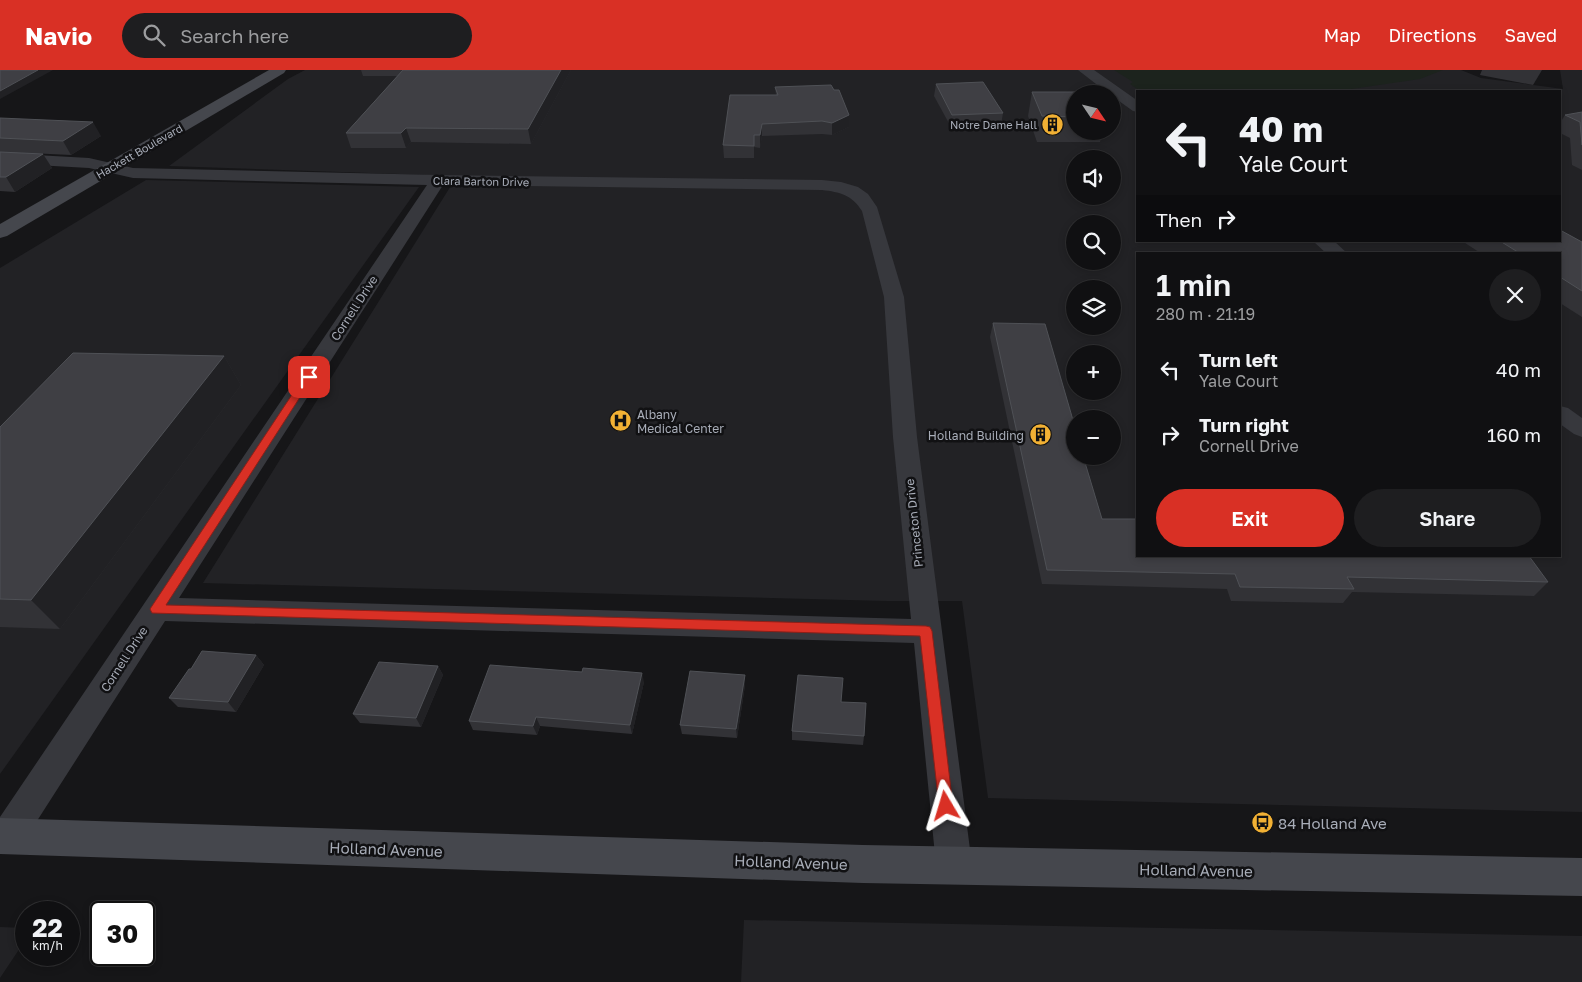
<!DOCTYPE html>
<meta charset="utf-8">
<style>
:root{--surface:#101012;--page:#1e1e20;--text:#f1f3f6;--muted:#9c9d9f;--line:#303032;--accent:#d93025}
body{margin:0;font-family:"Golos Text",sans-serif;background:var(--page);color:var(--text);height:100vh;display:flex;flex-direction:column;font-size:19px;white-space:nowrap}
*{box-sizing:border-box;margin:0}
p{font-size:16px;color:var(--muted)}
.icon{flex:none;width:28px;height:28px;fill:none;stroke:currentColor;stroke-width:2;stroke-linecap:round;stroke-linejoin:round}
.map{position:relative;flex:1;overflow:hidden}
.panel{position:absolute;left:1136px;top:182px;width:425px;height:305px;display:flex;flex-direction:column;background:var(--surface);border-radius:0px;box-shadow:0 2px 8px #0003,0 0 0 1px var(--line)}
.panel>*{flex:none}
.top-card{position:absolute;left:1136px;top:20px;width:425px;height:152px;border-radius:0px;box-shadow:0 2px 8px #0003,0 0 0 1px var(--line);background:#101012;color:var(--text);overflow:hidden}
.needle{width:32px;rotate:125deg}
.tools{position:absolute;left:1066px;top:15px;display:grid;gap:10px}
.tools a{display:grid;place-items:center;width:55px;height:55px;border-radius:50%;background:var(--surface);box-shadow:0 2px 8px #0003,0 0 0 1px var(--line);font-size:25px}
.speed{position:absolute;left:15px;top:831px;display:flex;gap:10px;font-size:25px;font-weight:700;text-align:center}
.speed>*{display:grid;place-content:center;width:65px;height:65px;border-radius:50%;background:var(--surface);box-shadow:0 2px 8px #0003,0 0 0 1px var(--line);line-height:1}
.speed small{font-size:12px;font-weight:400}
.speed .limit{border:2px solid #111;border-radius:8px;background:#fff;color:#111}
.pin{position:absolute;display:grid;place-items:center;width:42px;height:42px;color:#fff;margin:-21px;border-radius:10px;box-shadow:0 2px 8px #0006}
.me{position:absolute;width:55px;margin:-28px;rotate:353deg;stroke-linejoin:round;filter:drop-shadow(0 0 4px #0008)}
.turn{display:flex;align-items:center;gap:18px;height:105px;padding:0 20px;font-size:22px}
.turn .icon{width:65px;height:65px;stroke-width:2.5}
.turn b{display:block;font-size:35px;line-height:42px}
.then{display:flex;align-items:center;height:48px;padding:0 20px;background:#0003;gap:10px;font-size:19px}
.round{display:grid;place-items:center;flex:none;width:52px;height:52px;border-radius:26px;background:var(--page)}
.overview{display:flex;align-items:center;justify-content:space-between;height:85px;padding:0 20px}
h1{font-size:30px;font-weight:600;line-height:38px}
.button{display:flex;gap:10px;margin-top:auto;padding:10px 20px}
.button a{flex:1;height:58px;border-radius:30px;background:var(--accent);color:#fff;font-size:20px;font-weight:600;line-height:58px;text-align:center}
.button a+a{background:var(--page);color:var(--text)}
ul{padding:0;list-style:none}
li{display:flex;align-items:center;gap:15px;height:65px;padding:0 20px}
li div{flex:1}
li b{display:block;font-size:19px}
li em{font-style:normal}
header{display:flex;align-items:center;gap:30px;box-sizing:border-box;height:70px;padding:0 25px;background:var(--accent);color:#fff}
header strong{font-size:24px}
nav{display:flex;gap:28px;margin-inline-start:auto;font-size:18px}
.search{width:350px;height:45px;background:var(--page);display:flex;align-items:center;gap:12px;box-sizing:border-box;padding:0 18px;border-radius:28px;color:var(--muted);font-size:19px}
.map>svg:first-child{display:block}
.built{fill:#222225;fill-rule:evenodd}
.green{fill:#1c231d}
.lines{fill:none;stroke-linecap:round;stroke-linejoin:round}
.street{fill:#37383d;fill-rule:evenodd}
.secondary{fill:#45474d;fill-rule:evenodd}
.wall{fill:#323236}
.shaded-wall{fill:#212124}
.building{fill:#3f3f44;stroke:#4f5156}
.route{fill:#d93025;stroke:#8d1f18}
.labels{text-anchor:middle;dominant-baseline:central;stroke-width:5;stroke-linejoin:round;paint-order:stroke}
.far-poi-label{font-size:11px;fill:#a8adb8;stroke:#111113;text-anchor:end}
.far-street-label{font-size:11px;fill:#a8adb8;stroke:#111113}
.street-label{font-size:12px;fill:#a8adb8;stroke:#111113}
.poi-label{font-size:12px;fill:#a8adb8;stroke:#111113;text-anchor:start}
.near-poi-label{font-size:15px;fill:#a8adb8;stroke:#111113;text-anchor:start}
.near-street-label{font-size:15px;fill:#a8adb8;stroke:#111113}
</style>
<header>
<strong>Navio</strong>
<div class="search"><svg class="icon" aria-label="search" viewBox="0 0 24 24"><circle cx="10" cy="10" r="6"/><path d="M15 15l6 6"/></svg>Search here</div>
<nav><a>Map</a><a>Directions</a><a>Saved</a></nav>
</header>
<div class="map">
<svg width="1582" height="912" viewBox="0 0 1582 912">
<rect width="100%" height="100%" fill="#161618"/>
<g class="built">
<path d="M305,0H1461L1481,8L1563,19L1560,0H1582V742L988,728L962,531H887L203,513L457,106L169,96L288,9ZM1138,21H1560V171H1138ZM1075,24H1112V61H1075ZM1075,89H1112V126H1075ZM1075,154H1112V191H1075ZM1138,184H1560V486H1138ZM1075,219H1112V256H1075ZM1075,284H1112V321H1075ZM1075,349H1112V386H1075Z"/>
<path d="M146,110L419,117L0,704V198Z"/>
<path d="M744,850L1582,866V912H741Z"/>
<path d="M0,857L26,858V869L0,908Z"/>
</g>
<path class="green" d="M1114,0H1443L1420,9L1338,21H1140L1130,14L1133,12Z"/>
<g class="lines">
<g class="street">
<path d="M1078,0H1094L1138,31V42L1133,41L1112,26V24H1109Z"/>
<path d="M0,83L89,88L133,98L438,105L822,110L841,112L858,117L868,124L877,137L904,227L917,367L972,795L967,808L954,813L941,808L936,795L914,573L165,551L19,779L7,784L0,781V747L427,115L133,108L89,98L0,93ZM443,115L822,120C840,122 852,125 862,141L884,227L893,367L911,549L179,528Z"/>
<path d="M1313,171H1334L1348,184H1327Z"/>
<path d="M1560,336L1568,338L1582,348V367L1574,364L1560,354Z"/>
</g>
<g class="secondary">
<path d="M269,0H286L284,3L7,166L0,168V154Z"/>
<path d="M0,748L863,775L1582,788V826L863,813L0,784Z"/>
</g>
</g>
<g class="wall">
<path d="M361,0H571L531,74L411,72L406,78H351L346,63L397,6H363Z"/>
<path d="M1482,0H1542L1533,15L1480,5Z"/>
<path d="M936,14L1003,43L1001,55L951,57L934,26Z"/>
<path d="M775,17L849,45V57L832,65L822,64L762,66L760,78L754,77V88H724L723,75L776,25Z"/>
<path d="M1032,22L1075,24V61H1103L1100,72H1037L1028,46Z"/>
<path d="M1582,42V100L1572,95L1570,68L1560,63V53L1565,45Z"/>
<path d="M0,48L101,66L71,85L29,83L43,84L52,98L15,122L0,121Z"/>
<path d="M1462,171L1582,172V247L1560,233V184H1482Z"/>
<path d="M993,253L1102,449L1548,512L1534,526L1352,522L1343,533L1231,531L1227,519L1042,514L990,267Z"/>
<path d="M224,286L241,315L60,559L0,557V357Z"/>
<path d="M256,585L264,595L236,642L178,637L169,628L191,599Z"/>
<path d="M438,596L443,605L421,657L360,653L353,644Z"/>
<path d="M745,605V615L737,668L682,664L680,655Z"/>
<path d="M644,612L632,664L540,656L537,665L473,660L469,651Z"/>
<path d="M841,632L864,666L863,675L792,670V661Z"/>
</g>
<g class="shaded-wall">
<path d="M38,0H53L0,29V21Z"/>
<path d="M561,0H571L531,74L528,59Z"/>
<path d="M849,45V57L832,65V53Z"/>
<path d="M93,52L101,66L71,85L63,71Z"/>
<path d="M762,54V66L760,78V65Z"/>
<path d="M406,58L411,72L406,78L401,63Z"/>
<path d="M43,84L52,98L15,122L6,107Z"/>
<path d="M224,286L241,315L60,559L31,530Z"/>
<path d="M256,585L264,595L236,642L228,632Z"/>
<path d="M438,596L443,605L421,657L416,648Z"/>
<path d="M642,603L644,612L632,664L630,655Z"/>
<path d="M745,605V615L737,668L736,659Z"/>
<path d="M536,647L540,656L537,665L533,656Z"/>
</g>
<g class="building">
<path d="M0,0H38L0,21Z"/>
<path d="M403,0H561L528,59L406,58L401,63H346Z"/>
<path d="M983,12L1003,43L952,45L936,14Z"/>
<path d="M831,15L834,20H839L849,45L832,53L822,51L762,54L760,65H754V76L723,75L730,25H778L775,17Z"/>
<path d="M1032,22H1094V24H1075V47L1042,46Z"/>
<path d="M1582,42V75L1580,52L1565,45Z"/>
<path d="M0,48L93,52L63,71L0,68Z"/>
<path d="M0,82L43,84L6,107H0Z"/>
<path d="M1560,160L1582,172V221L1560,207V184H1521L1500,171H1560Z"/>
<path d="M993,253L1045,254L1075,357V386H1083L1102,449H1138V486H1529L1548,512L1347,507L1354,519L1300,518L1240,517L1235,504L1047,500Z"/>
<path d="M73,283L224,286L31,530L0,529V357Z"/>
<path d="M202,581L256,585L228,632L169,628L189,599H191Z"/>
<path d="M379,592L438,596L416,648L353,644Z"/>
<path d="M490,595L582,602L583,598L642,603L630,655L536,647L533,656L469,651Z"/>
<path d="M690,601L745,605L736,659L680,655Z"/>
<path d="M798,605L843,608L841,632L866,633L864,666L792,661Z"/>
</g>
<path class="route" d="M309,304L313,307L166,535L926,556L930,557L932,561L953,736L951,741L946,743L941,741L939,736L920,566L152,543L150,539L152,536L305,305Z"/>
<defs>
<symbol id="building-disc" viewBox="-11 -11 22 22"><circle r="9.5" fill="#f2b134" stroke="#111113"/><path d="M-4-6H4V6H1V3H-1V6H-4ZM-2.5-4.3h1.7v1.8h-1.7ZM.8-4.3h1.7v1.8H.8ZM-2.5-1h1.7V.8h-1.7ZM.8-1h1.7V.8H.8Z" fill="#111"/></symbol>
<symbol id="hospital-disc" viewBox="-11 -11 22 22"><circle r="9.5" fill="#f2b134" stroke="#111113"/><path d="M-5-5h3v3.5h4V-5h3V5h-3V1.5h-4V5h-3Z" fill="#111"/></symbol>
<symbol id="bus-disc" viewBox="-11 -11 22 22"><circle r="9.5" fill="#f2b134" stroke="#111113"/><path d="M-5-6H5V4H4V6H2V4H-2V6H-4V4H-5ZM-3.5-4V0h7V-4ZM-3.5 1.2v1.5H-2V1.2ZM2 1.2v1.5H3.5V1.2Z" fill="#111"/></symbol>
</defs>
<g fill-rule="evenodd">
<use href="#building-disc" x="1040" y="42" width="25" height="25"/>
<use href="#hospital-disc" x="608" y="338" width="25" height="25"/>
<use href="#building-disc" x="1028" y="352" width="25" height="25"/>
<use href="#bus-disc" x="1250" y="740" width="25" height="25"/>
</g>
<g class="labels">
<g class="far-poi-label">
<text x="1037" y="54">Notre Dame Hall</text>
</g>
<g class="far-street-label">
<text transform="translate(139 81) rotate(-30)">Hackett Boulevard</text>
<text transform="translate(481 111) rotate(1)">Clara Barton Drive</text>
</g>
<g class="street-label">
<text transform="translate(354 238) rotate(-57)">Cornell Drive</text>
<text transform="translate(914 453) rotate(-96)">Princeton Drive</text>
<text transform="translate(124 589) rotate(-57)">Cornell Drive</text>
</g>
<g class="poi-label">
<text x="637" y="344">Albany<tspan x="637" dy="14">Medical Center</tspan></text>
<text x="1024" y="365" text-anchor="end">Holland Building</text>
</g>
<g class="near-poi-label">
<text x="1278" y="753">84 Holland Ave</text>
</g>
<g class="near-street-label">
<text transform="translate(386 779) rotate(2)">Holland Avenue</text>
<text transform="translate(791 792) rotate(2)">Holland Avenue</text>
<text transform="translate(1196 800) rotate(1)">Holland Avenue</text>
</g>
</g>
</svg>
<div class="tools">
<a><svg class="needle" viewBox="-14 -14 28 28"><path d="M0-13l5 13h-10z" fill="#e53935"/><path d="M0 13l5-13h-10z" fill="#9c9d9f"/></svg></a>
<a><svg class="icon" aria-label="sound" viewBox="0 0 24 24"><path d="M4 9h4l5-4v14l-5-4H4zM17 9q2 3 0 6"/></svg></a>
<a><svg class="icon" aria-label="search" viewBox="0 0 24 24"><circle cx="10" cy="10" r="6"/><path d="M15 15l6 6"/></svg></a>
<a><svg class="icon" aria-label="layers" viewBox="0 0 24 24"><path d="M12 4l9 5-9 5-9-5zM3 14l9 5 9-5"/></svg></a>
<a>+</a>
<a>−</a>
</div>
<div class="speed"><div>22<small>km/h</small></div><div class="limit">30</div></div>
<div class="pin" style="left:309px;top:307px;background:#d93025"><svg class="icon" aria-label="arrive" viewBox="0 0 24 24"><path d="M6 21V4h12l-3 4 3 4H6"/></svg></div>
<svg class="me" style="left:946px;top:736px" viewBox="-20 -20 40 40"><path d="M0-17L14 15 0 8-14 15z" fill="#d93025" stroke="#fff" stroke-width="4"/></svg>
<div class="top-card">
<div class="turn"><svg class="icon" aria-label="left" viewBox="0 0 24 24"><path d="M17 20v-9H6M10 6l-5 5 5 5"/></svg><div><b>40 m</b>Yale Court</div></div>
<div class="then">Then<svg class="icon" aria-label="right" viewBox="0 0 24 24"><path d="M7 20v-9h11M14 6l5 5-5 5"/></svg></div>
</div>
<section class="panel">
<div class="overview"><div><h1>1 min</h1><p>280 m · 21:19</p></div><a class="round"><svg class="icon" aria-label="close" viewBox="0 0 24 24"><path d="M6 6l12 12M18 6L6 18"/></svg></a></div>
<ul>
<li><svg class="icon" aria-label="left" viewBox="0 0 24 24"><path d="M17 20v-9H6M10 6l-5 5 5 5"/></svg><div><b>Turn left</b><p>Yale Court</p></div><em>40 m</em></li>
<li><svg class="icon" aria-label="right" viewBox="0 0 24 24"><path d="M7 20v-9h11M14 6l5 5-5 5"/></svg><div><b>Turn right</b><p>Cornell Drive</p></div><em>160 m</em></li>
</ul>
<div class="button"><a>Exit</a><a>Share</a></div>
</section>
</div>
